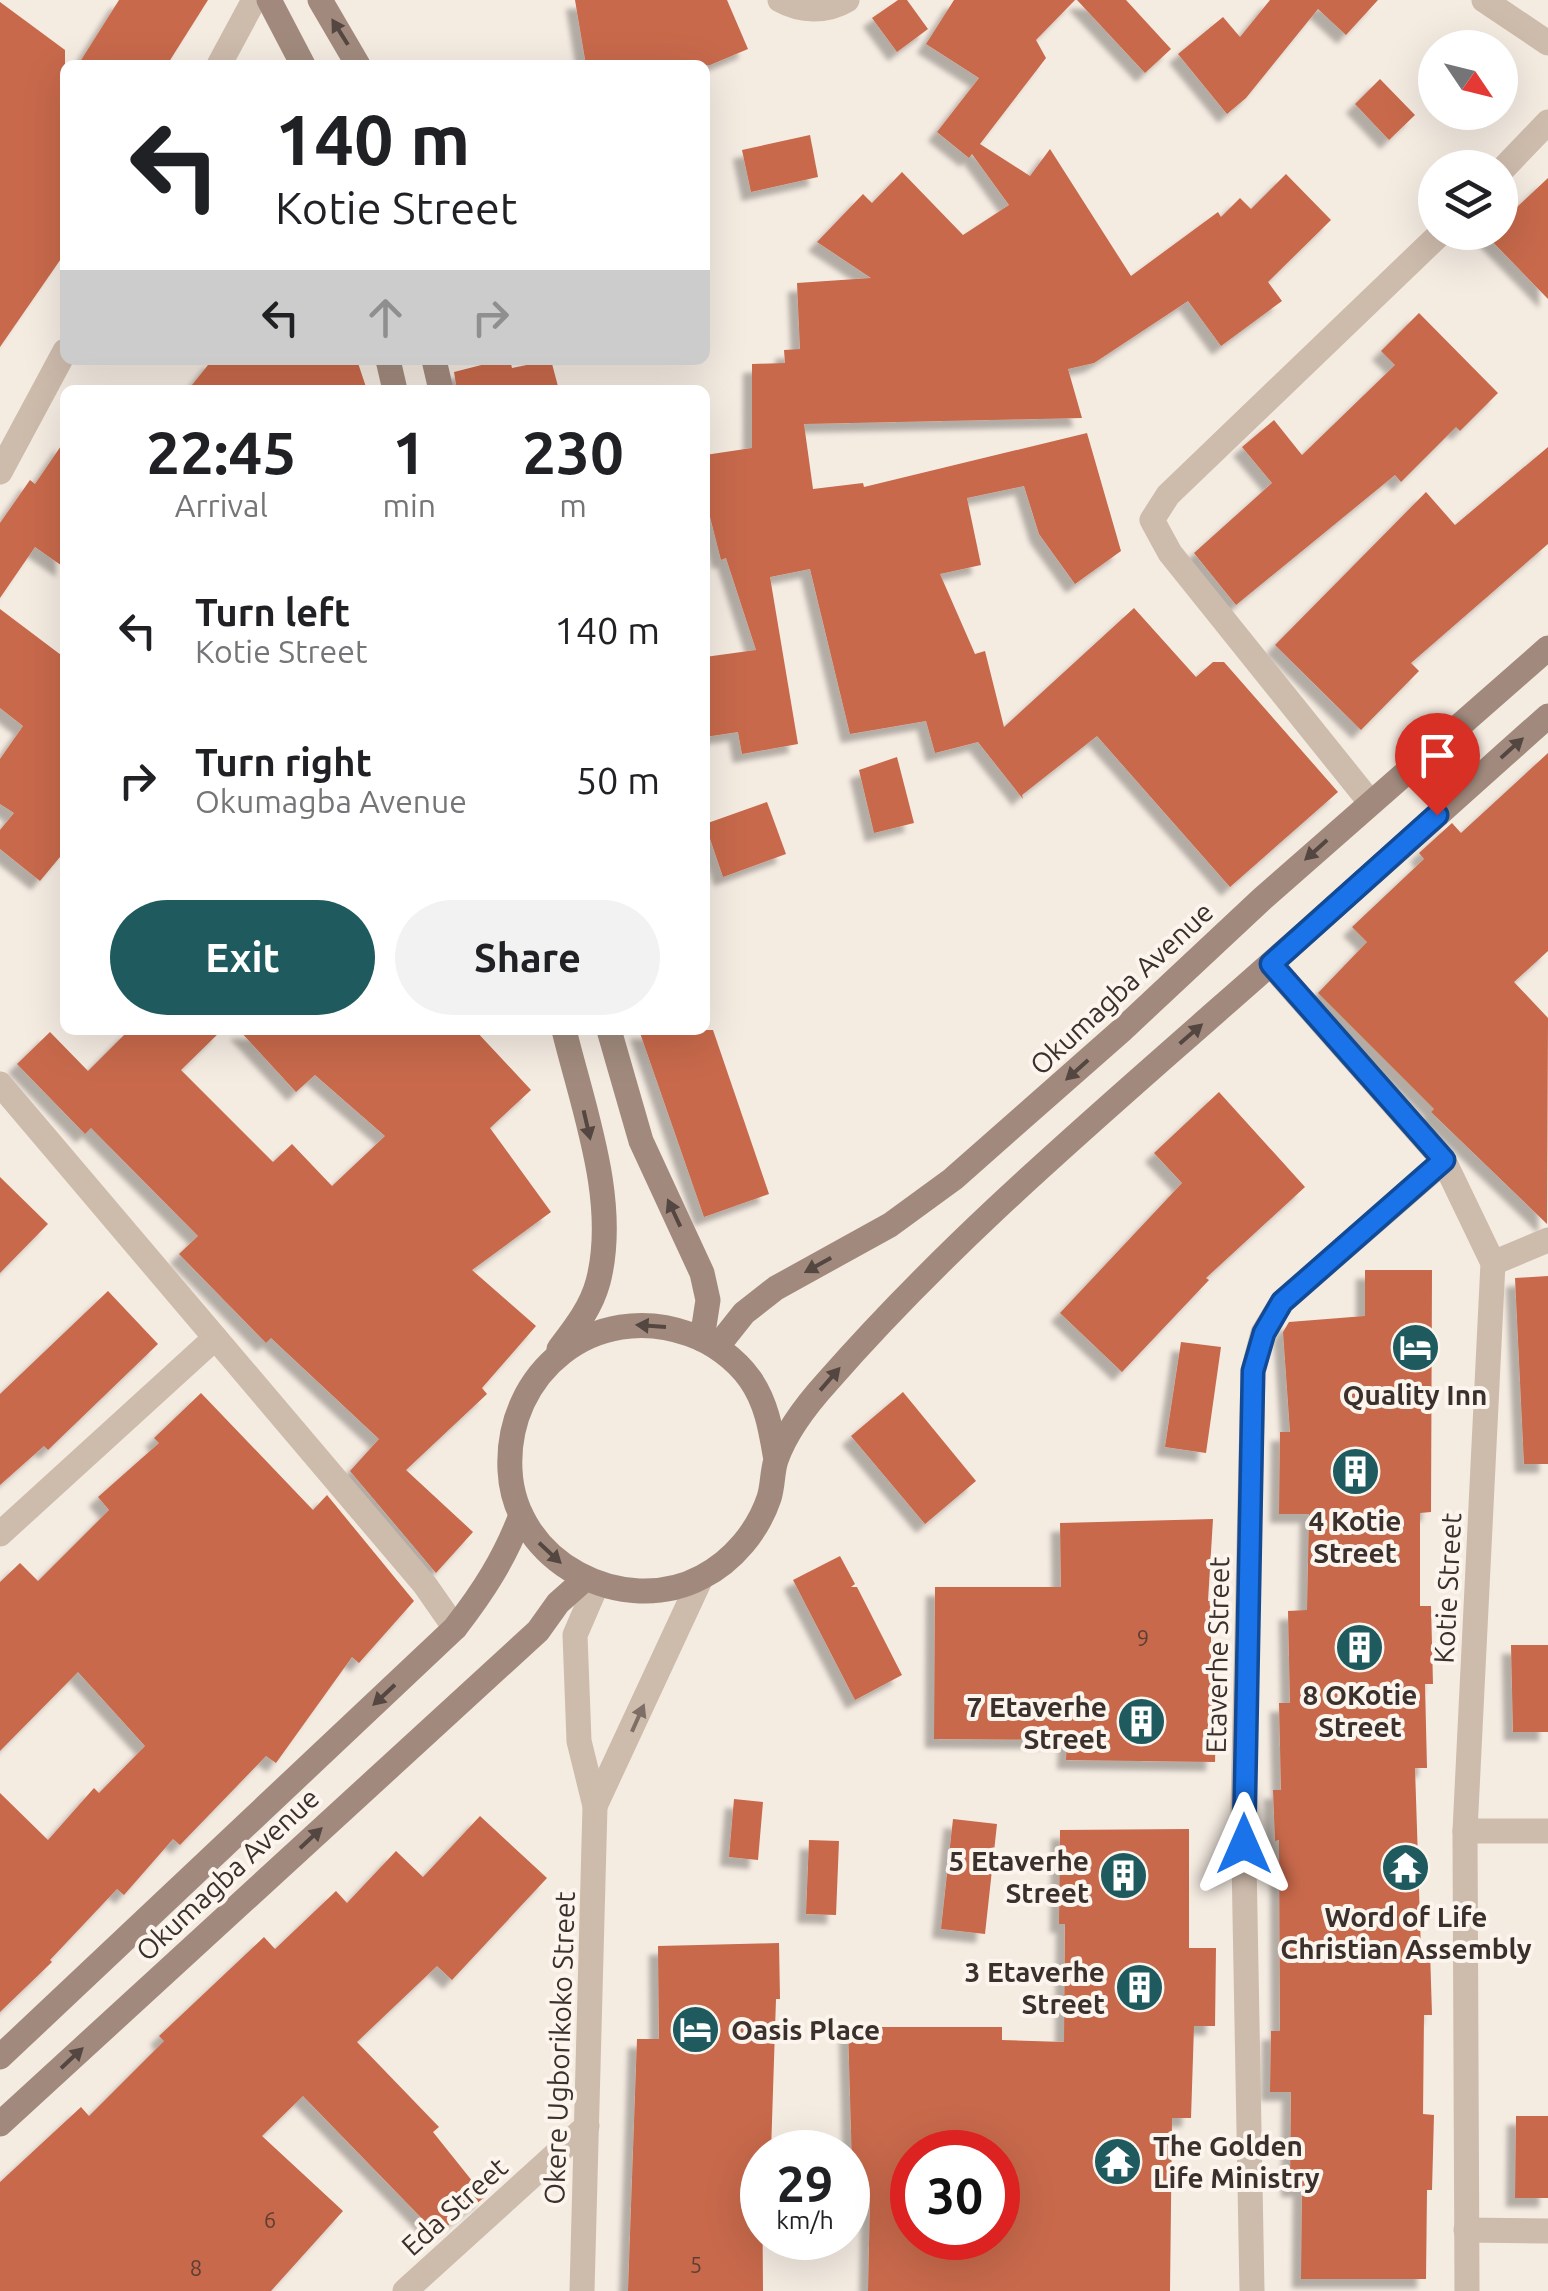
<!DOCTYPE html>
<style>
:root{--surface:#fff;--page:#f2f2f2;--text:#202124;--muted:#757577;--accent:#1f5a5e}
body{margin:0;font-family:Ubuntu,sans-serif;background:var(--page);color:var(--text);height:100vh;display:flex;flex-direction:column;font-size:38px;white-space:nowrap}
*{box-sizing:border-box;margin:0}
p{font-size:32px;color:var(--muted)}
.icon{flex:none;width:55px;height:55px;fill:none;stroke:currentColor;stroke-width:2;stroke-linecap:round;stroke-linejoin:round}
.map{position:relative;flex:1;overflow:hidden}
.sheet{position:absolute;left:60px;top:385px;width:650px;height:650px;display:flex;flex-direction:column;background:var(--surface);border-radius:15px;box-shadow:0 10px 40px #0002}
.sheet>*{flex:none}
.top-card{position:absolute;left:60px;top:60px;width:650px;height:305px;border-radius:15px;box-shadow:0 10px 40px #0002;background:#fff;color:var(--text);overflow:hidden}
.needle{width:65px;rotate:125deg}
.buttons{position:absolute;left:1418px;top:30px;display:grid;gap:20px}
.buttons a{display:grid;place-items:center;width:100px;height:100px;border-radius:50%;background:var(--surface);box-shadow:0 10px 40px #0002;font-size:50px}
.speed{position:absolute;left:740px;top:2130px;display:flex;gap:20px;font-size:50px;font-weight:700;text-align:center}
.speed>*{display:grid;place-content:center;width:130px;height:130px;border-radius:50%;background:var(--surface);box-shadow:0 10px 40px #0002;line-height:1}
.speed small{font-size:25px;font-weight:400}
.speed .limit{border:15px solid #d22;background:#fff;color:#111}
.pin{position:absolute;display:grid;place-items:center;width:85px;height:85px;color:#fff;margin:-102px -42px;border-radius:50% 50% 50% 0;rotate:-45deg;box-shadow:0 0 10px #0007}
.pin .icon{rotate:45deg}
.me{position:absolute;width:110px;margin:-55px;rotate:0deg;stroke-linejoin:round;filter:drop-shadow(0 0 8px #0008)}
.turn{display:flex;align-items:center;gap:35px;height:210px;padding:0 50px;font-size:45px}
.turn .icon{width:130px;height:130px;stroke-width:2.5}
.turn b{display:block;font-size:70px;line-height:85px}
.lanes{display:flex;align-items:center;height:95px;padding:0 50px;background:#0003;justify-content:center;gap:50px;direction:ltr}
.lanes .off{opacity:.35}
.eta{display:flex;justify-content:space-evenly;align-items:center;height:170px;text-align:center}
.eta b{font-size:60px;font-weight:700;line-height:70px}
.cta{display:flex;gap:20px;margin-top:auto;padding:20px 50px}
.cta a{flex:1;height:115px;border-radius:60px;background:var(--accent);color:#fff;font-size:40px;font-weight:700;line-height:115px;text-align:center}
.cta a+a{background:var(--page);color:var(--text)}
ul{padding:0;list-style:none}
li{display:flex;align-items:center;gap:30px;height:150px;padding:0 50px}
li div{flex:1}
li b{display:block;font-size:38px}
li em{font-style:normal}
.map>svg:first-child{display:block}
.building{fill:#c8694b;fill-rule:evenodd;filter:url(#shadow)}
.lines{fill:none;stroke-linecap:round;stroke-linejoin:round}
.minor{stroke:#cdbbac;stroke-width:25}
.tertiary{stroke:#cdbbac;stroke-width:25}
.secondary{stroke:#a18a7d;stroke-width:25}
.oneway{fill:#544640}
.oneway2{fill:#7d6f65}
.route-casing{stroke:#114b97;stroke-width:25}
.route{stroke:#1a73e8;stroke-width:18}
.labels{text-anchor:middle;dominant-baseline:central;stroke-width:8;stroke-linejoin:round;paint-order:stroke}
.number-label{font-size:22px;fill:#5e3e33}
.street-label{font-size:28px;fill:#3b302b;stroke:#fbf5ee}
.poi-label{font-size:28px;font-weight:bold;fill:#3b302b;stroke:#fbf5ee}
</style>
<div class="map">
<svg width="1548" height="2291" viewBox="0 0 1548 2291">
<defs>
<filter id="shadow"><feDropShadow dx="-9" dy="9" stdDeviation="2.5" flood-color="#0004"/></filter>
</defs>
<rect width="100%" height="100%" fill="#f4ebe1"/>
<g class="building">
<path d="M119,0H208L167,65H78Z"/>
<path d="M575,0H727L748,49L710,65H586Z"/>
<path d="M898,0H907L928,29L897,52L872,18Z"/>
<path d="M954,0H1075L1036,40L1046,58L980,144L1030,176L1050,149L1131,276L1218,212L1221,217L1240,198L1251,209L1286,174L1331,220L1268,282L1282,301L1221,346L1188,301L1094,363L1068,369L1082,418L804,424L813,489L863,483L864,487L1087,433L1121,551L1075,584L1039,534L1024,486L967,498L981,565L940,574L975,654L985,651L1004,727L1134,608L1196,677L1213,662H1224L1338,792L1230,887L1097,736L1022,795L1023,799L978,742L935,753L926,721L850,734L810,569L770,577L798,744L742,754L738,732L705,737V657L756,650L726,558L721,560L708,509L705,455L752,448V364L785,363L784,350L800,349L797,283L871,278L817,242L863,194L872,203L902,172L963,235L1009,205L972,154L969,158L937,132L979,78L926,44Z"/>
<path d="M1077,0H1126L1171,49L1145,73Z"/>
<path d="M1270,0H1378L1346,35L1318,9L1246,98L1227,114L1178,54L1223,17L1240,37Z"/>
<path d="M0,2L65,50V253L0,347Z"/>
<path d="M1380,79L1415,115L1389,140L1355,104Z"/>
<path d="M810,135L818,177L751,192L742,150Z"/>
<path d="M1548,178V299L1487,236L1500,232V223Z"/>
<path d="M1419,313L1498,393L1460,431L1456,427L1401,482L1395,475L1236,605L1194,553L1272,483L1242,447L1274,420L1302,455L1395,365L1381,351Z"/>
<path d="M212,360H357L367,390H188Z"/>
<path d="M501,360H510L512,368L551,360L559,390H457L454,372Z"/>
<path d="M65,440V568L35,547L0,598V523L30,480L35,484Z"/>
<path d="M1548,447V544L1411,663L1419,671L1361,730L1275,645L1426,492L1455,525Z"/>
<path d="M0,609L65,658V851L40,881L0,849V830L14,813L0,804V759L23,726L0,708Z"/>
<path d="M1548,753V951L1514,982L1548,1018L1547,1224L1431,1112L1434,1109L1318,993L1367,942L1352,927L1424,859L1419,853L1452,823L1461,833Z"/>
<path d="M897,757L914,823L874,833L859,770Z"/>
<path d="M767,802L786,854L723,877L705,824Z"/>
<path d="M129,1030H222L181,1070L273,1162L292,1144L332,1186L385,1136L315,1075L296,1092L239,1030H475L531,1090L490,1128L551,1212L472,1270L536,1326L482,1388L487,1394L406,1470L473,1532L436,1573L350,1471L379,1439L271,1338L266,1343L179,1254L198,1236L91,1128L85,1134L17,1064L50,1032L88,1071Z"/>
<path d="M639,1030H713L769,1194L704,1217Z"/>
<path d="M1219,1092L1305,1187L1206,1278L1209,1280L1122,1372L1060,1313L1182,1183L1154,1153Z"/>
<path d="M0,1177L48,1224L0,1273Z"/>
<path d="M1365,1270H1432L1431,1512L1420,1513V1606H1431L1433,1684H1425L1427,1768H1415L1421,1951H1430L1432,2015H1424L1423,2114L1434,2115L1432,2190H1427L1426,2279H1301L1302,2188H1290L1291,2092H1270L1271,2031H1280L1279,1840L1275,1841L1273,1790H1281L1279,1703H1290L1288,1611L1307,1610L1309,1514H1279L1280,1432H1290L1283,1332L1289,1322L1365,1316Z"/>
<path d="M1548,1276V1464H1524L1515,1278Z"/>
<path d="M108,1291L158,1344L48,1450L44,1446L0,1485V1394Z"/>
<path d="M1181,1342L1221,1347L1206,1453L1165,1447Z"/>
<path d="M903,1392L976,1481L925,1524L851,1436Z"/>
<path d="M201,1393L313,1510L327,1495L414,1601L359,1663L352,1657L276,1763L266,1756L180,1845L173,1839L124,1895L117,1889L50,1960L52,1962L0,2012V1793L48,1840L94,1788L99,1793L145,1746L78,1672L0,1751V1582L20,1563L38,1581L109,1510L98,1497L159,1443L154,1438Z"/>
<path d="M1213,1519L1208,1601H1211V1684H1217L1215,1762L1066,1760L1067,1740L934,1739L935,1587H1061L1060,1523Z"/>
<path d="M840,1556L855,1584L851,1587H857L902,1675L855,1700L793,1580Z"/>
<path d="M1511,1645H1548V1732H1513Z"/>
<path d="M734,1799L763,1802L758,1860L729,1857Z"/>
<path d="M480,1816L547,1878L452,1980L437,1966L357,2042L439,2127L433,2132L485,2197L437,2234L303,2096L262,2136L343,2211L271,2291H0V2182L81,2107L89,2116L164,2041L159,2036L264,1937L275,1949L336,1891L347,1903L396,1851L423,1877Z"/>
<path d="M953,1819L997,1824L985,1934L941,1929Z"/>
<path d="M1189,1829V1948H1216L1215,2026H1194L1191,2118H1172L1170,2291H868L870,2200H853L848,2027H1002V2040L1064,2042L1065,1924H1059L1060,1830ZM912,2152H998V2238H912Z"/>
<path d="M809,1840L839,1841L836,1915L806,1914Z"/>
<path d="M779,1943L780,1999H776L771,2152H762L763,2291H628L637,2039H659L658,1946Z"/>
<path d="M1516,2116H1548V2198H1515Z"/>
</g>
<g class="lines">
<g class="minor">
<path d="M780,0C801,12 827,12 847,0"/>
<path d="M1484,0L1548,43"/>
<path d="M219,65L254,0"/>
<path d="M1500,172L1548,122"/>
<path d="M0,472L65,351"/>
<path d="M1370,802L1170,553L1152,520L1168,495L1442,232"/>
<path d="M1271,965L1444,1161L1493,1263L1465,1831L1467,2291"/>
<path d="M0,1084L425,1585L455,1628"/>
<path d="M1493,1263L1548,1240"/>
<path d="M0,1534L215,1338"/>
<path d="M1465,1831H1548"/>
<path d="M1466,2230L1548,2231"/>
<path d="M405,2291L587,2126"/>
<path d="M1252,2291L1243,1807L1253,1371L1263,1333L1282,1302L1444,1161"/>
</g>
<g class="tertiary">
<path d="M595,1806L701,1578"/>
<path d="M582,2291L595,1806L579,1741L575,1635L597,1584"/>
</g>
<g class="secondary">
<path d="M269,0L303,65"/>
<path d="M320,0L358,65"/>
<path d="M388,360L395,390"/>
<path d="M434,360L441,390"/>
<path d="M609,1030L641,1141L702,1273L708,1300L702,1339"/>
<path d="M717,1347L744,1313L776,1288L890,1225L953,1179L1122,1030L1262,899L1548,648"/>
<path d="M559,1349C575,1328 591,1308 598,1282C619,1202 583,1108 564,1030"/>
<path d="M776,1460C771,1431 767,1403 750,1379C735,1358 712,1342 689,1334C595,1300 505,1372 510,1470C514,1562 623,1619 702,1577C733,1561 758,1531 769,1498C773,1486 772,1472 776,1460C786,1431 808,1403 828,1381C947,1245 1083,1129 1218,1010C1329,913 1438,814 1548,716"/>
<path d="M0,2057L455,1628C483,1592 505,1558 521,1515"/>
<path d="M0,2124L538,1631L558,1603L585,1579"/>
</g>
</g>
<defs><path id="oneway-solid" d="M-6-.8H1V-3.2L6.5 0L1 3.2V.8H-6Z" transform="scale(2.5)"/></defs>
<g class="oneway">
<use href="#oneway-solid" transform="translate(340 32) rotate(-122)"/>
<use href="#oneway-solid" transform="translate(1512 748) rotate(-42)"/>
<use href="#oneway-solid" transform="translate(1316 850) rotate(138)"/>
<use href="#oneway-solid" transform="translate(1191 1034) rotate(-41)"/>
<use href="#oneway-solid" transform="translate(1077 1070) rotate(138)"/>
<use href="#oneway-solid" transform="translate(587 1125) rotate(77)"/>
<use href="#oneway-solid" transform="translate(674 1213) rotate(-115)"/>
<use href="#oneway-solid" transform="translate(818 1265) rotate(151)"/>
<use href="#oneway-solid" transform="translate(651 1326) rotate(-176)"/>
<use href="#oneway-solid" transform="translate(830 1379) rotate(-49)"/>
<use href="#oneway-solid" transform="translate(550 1553) rotate(43)"/>
<use href="#oneway-solid" transform="translate(384 1695) rotate(137)"/>
<use href="#oneway-solid" transform="translate(311 1838) rotate(-43)"/>
<use href="#oneway-solid" transform="translate(72 2058) rotate(-43)"/>
</g>
<use class="oneway2" href="#oneway-solid" transform="translate(638 1718) rotate(-66)"/>
<g class="lines">
<defs>
<path id="route" d="M1244,1844L1253,1371L1264,1333L1282,1302L1444,1160L1271,964L1437,815"/>
</defs>
<use href="#route" class="route-casing"/>
<use href="#route" class="route"/>
</g>
<defs>
<symbol id="hotel-disc" viewBox="-11 -11 22 22"><circle r="9.5" fill="#1f5a5e" stroke="#fbf5ee"/><path d="M-6-4.5h1.5V1H6V5H4.5V3h-9V5H-6ZM-4 0a1.8 1.8 0 1 1 3.6 0ZM.5 0V-2.5h3Q6-2.5 6 0Z" fill="#fff"/></symbol>
<symbol id="building-disc" viewBox="-11 -11 22 22"><circle r="9.5" fill="#1f5a5e" stroke="#fbf5ee"/><path d="M-4-6H4V6H1V3H-1V6H-4ZM-2.5-4.3h1.7v1.8h-1.7ZM.8-4.3h1.7v1.8H.8ZM-2.5-1h1.7V.8h-1.7ZM.8-1h1.7V.8H.8Z" fill="#fff"/></symbol>
<symbol id="temple-disc" viewBox="-11 -11 22 22"><circle r="9.5" fill="#1f5a5e" stroke="#fbf5ee"/><path d="M0-6L5-2H3V0L6.5 2.5H4V6H1.5V3h-3V6H-4V2.5H-6.5L-3 0V-2H-5Z" fill="#fff"/></symbol>
</defs>
<g fill-rule="evenodd">
<use href="#hotel-disc" x="1388" y="1320" width="55" height="55"/>
<use href="#building-disc" x="1328" y="1444" width="55" height="55"/>
<use href="#building-disc" x="1332" y="1620" width="55" height="55"/>
<use href="#building-disc" x="1114" y="1694" width="55" height="55"/>
<use href="#temple-disc" x="1378" y="1840" width="55" height="55"/>
<use href="#building-disc" x="1096" y="1848" width="55" height="55"/>
<use href="#building-disc" x="1112" y="1960" width="55" height="55"/>
<use href="#hotel-disc" x="668" y="2002" width="55" height="55"/>
<use href="#temple-disc" x="1090" y="2134" width="55" height="55"/>
</g>
<g class="labels">
<g class="number-label">
<text x="1143" y="1637">9</text>
<text x="270" y="2219">6</text>
<text x="696" y="2264">5</text>
<text x="196" y="2267">8</text>
</g>
<g class="street-label">
<text transform="translate(1121 988) rotate(-43)">Okumagba Avenue</text>
<text transform="translate(1447 1588) rotate(-87)">Kotie Street</text>
<text transform="translate(1217 1655) rotate(-89)">Etaverhe Street</text>
<text transform="translate(227 1874) rotate(-43)">Okumagba Avenue</text>
<text transform="translate(559 2048) rotate(-88)">Okere Ugborikoko Street</text>
<text transform="translate(454 2206) rotate(-42)">Eda Street</text>
</g>
<g class="poi-label">
<text x="1415" y="1394">Quality Inn</text>
<text x="1355" y="1520">4 Kotie<tspan x="1355" dy="32">Street</tspan></text>
<text x="1360" y="1694">8 OKotie<tspan x="1360" dy="32">Street</tspan></text>
<text x="1107" y="1706" text-anchor="end">7 Etaverhe<tspan x="1107" dy="32">Street</tspan></text>
<text x="1089" y="1860" text-anchor="end">5 Etaverhe<tspan x="1089" dy="32">Street</tspan></text>
<text x="1406" y="1916">Word of Life<tspan x="1406" dy="32">Christian Assembly</tspan></text>
<text x="1105" y="1971" text-anchor="end">3 Etaverhe<tspan x="1105" dy="32">Street</tspan></text>
<text x="731" y="2029" text-anchor="start">Oasis Place</text>
<text x="1153" y="2145" text-anchor="start">The Golden<tspan x="1153" dy="32">Life Ministry</tspan></text>
</g>
</g>
</svg>
<div class="buttons">
<a><svg class="needle" viewBox="-14 -14 28 28"><path d="M0-13l5 13h-10z" fill="#e53935"/><path d="M0 13l5-13h-10z" fill="#757577"/></svg></a>
<a><svg class="icon" aria-label="layers" viewBox="0 0 24 24"><path d="M12 4l9 5-9 5-9-5zM3 14l9 5 9-5"/></svg></a>
</div>
<div class="speed"><div>29<small>km/h</small></div><div class="limit">30</div></div>
<div class="pin" style="left:1437px;top:815px;background:#d93025"><svg class="icon" aria-label="arrive" viewBox="0 0 24 24"><path d="M6 21V4h12l-3 4 3 4H6"/></svg></div>
<svg class="me" style="left:1244px;top:1844px" viewBox="-20 -20 40 40"><path d="M0-17L14 15 0 8-14 15z" fill="#1a73e8" stroke="#fff" stroke-width="4"/></svg>
<div class="top-card">
<div class="turn"><svg class="icon" aria-label="left" viewBox="0 0 24 24"><path d="M17 20v-9H6M10 6l-5 5 5 5"/></svg><div><b>140 m</b>Kotie Street</div></div>
<div class="lanes"><svg class="icon" aria-label="left" viewBox="0 0 24 24"><path d="M17 20v-9H6M10 6l-5 5 5 5"/></svg><svg class="icon off" aria-label="ahead" viewBox="0 0 24 24"><path d="M12 20V5M6 11l6-6 6 6"/></svg><svg class="icon off" aria-label="right" viewBox="0 0 24 24"><path d="M7 20v-9h11M14 6l5 5-5 5"/></svg></div>
</div>
<section class="sheet">
<div class="eta">
<div><b>22:45</b><p>Arrival</p></div>
<div><b>1</b><p>min</p></div>
<div><b>230</b><p>m</p></div>
</div>
<ul>
<li><svg class="icon" aria-label="left" viewBox="0 0 24 24"><path d="M17 20v-9H6M10 6l-5 5 5 5"/></svg><div><b>Turn left</b><p>Kotie Street</p></div><em>140 m</em></li>
<li><svg class="icon" aria-label="right" viewBox="0 0 24 24"><path d="M7 20v-9h11M14 6l5 5-5 5"/></svg><div><b>Turn right</b><p>Okumagba Avenue</p></div><em>50 m</em></li>
</ul>
<div class="cta"><a>Exit</a><a>Share</a></div>
</section>
</div>
